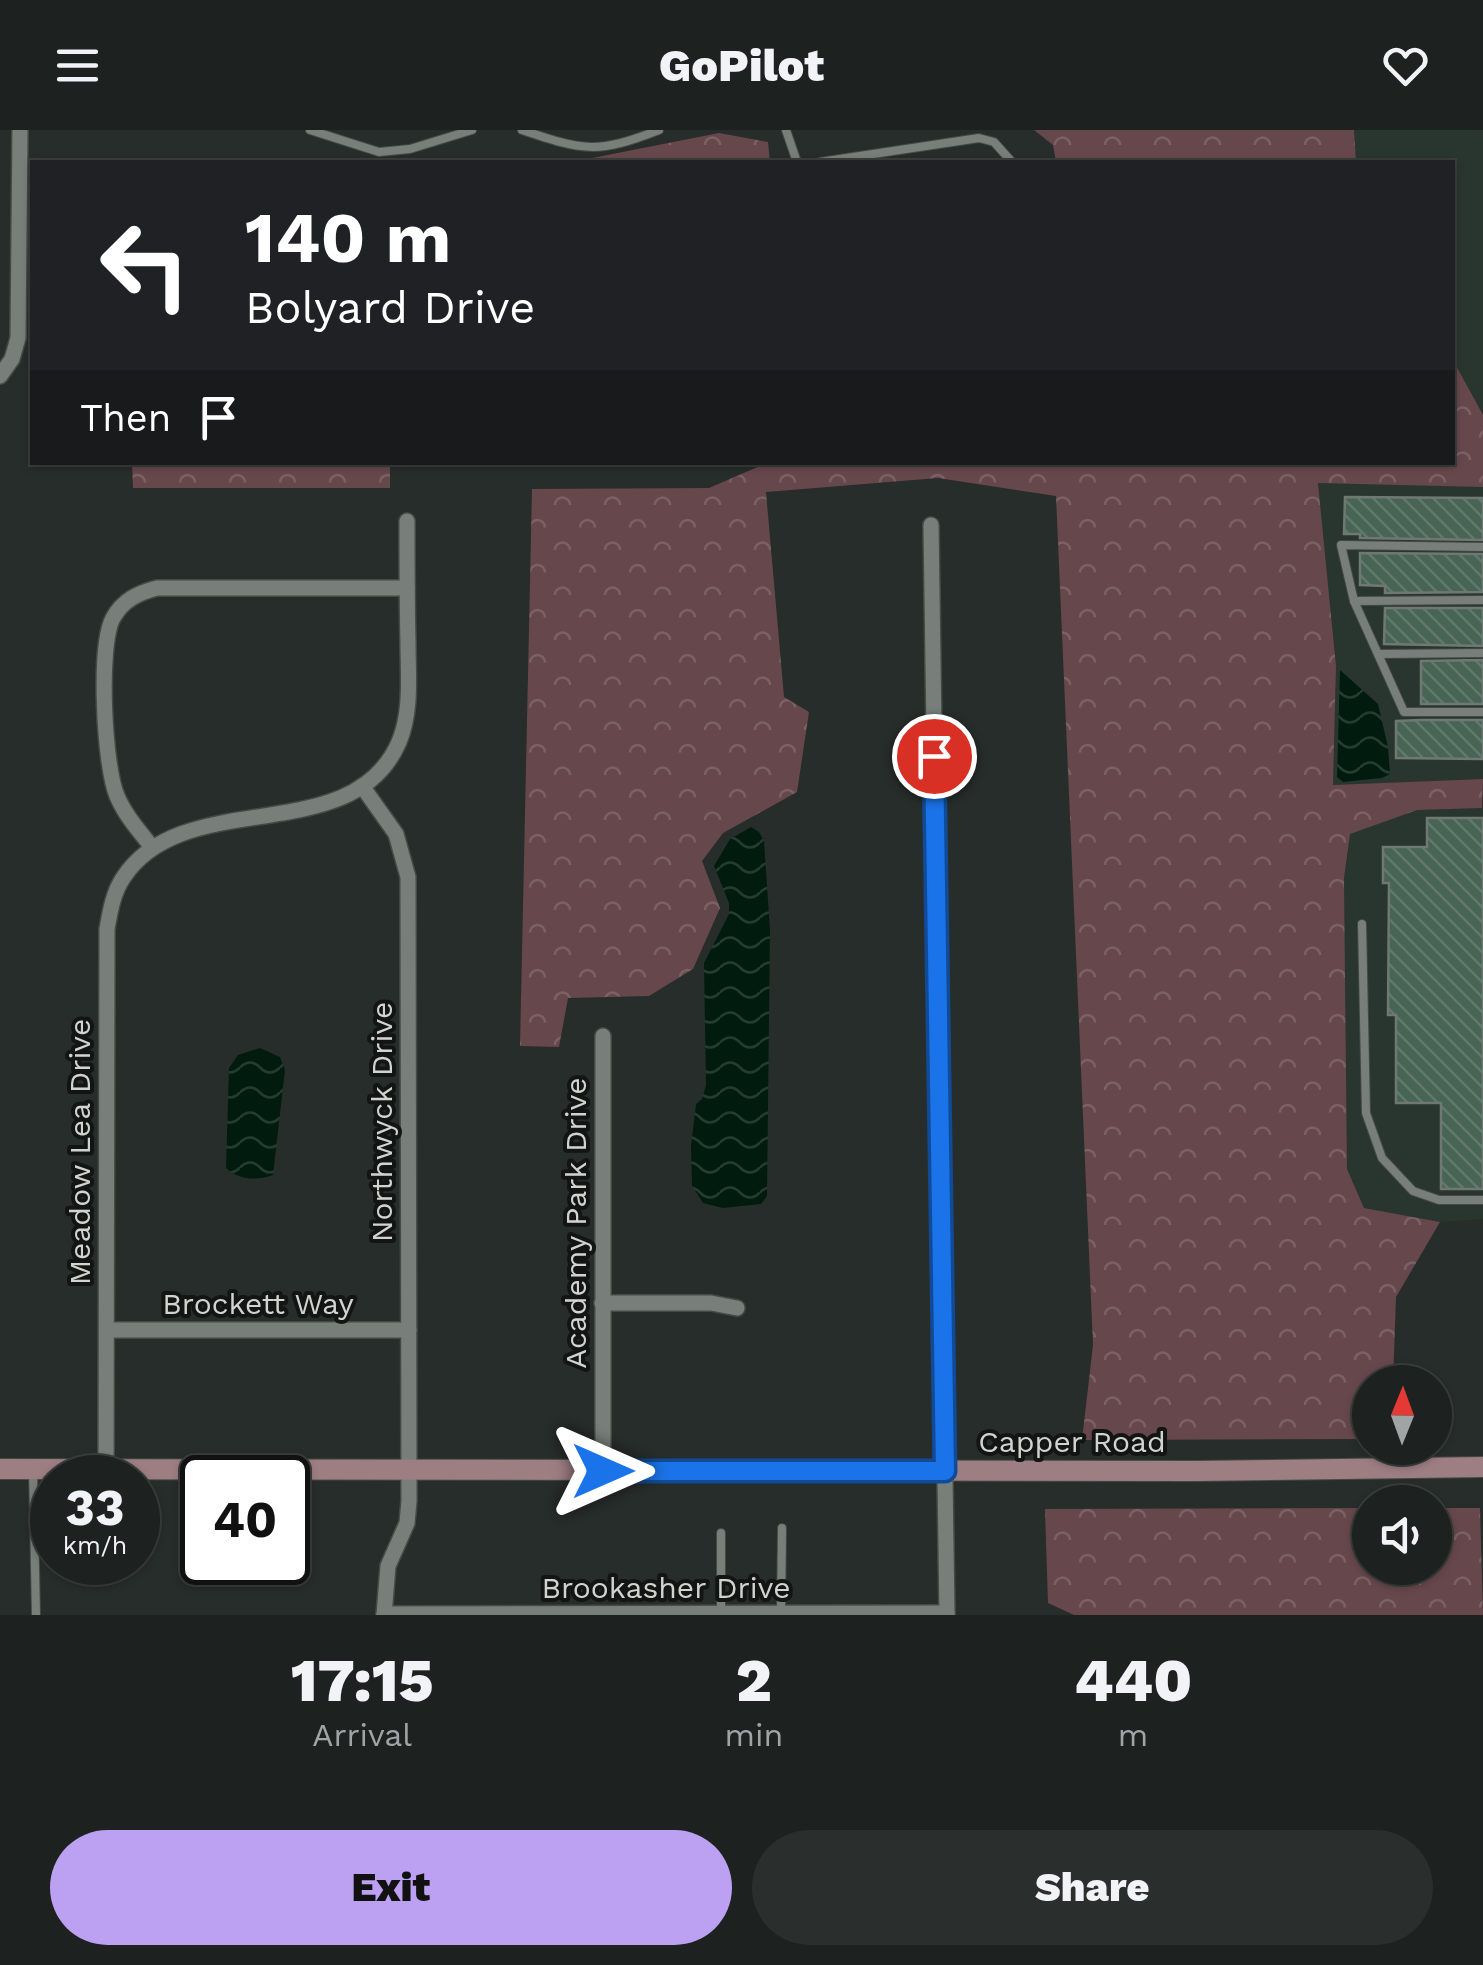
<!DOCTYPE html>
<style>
:root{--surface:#1d2220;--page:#2a2f2d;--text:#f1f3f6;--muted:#a0a4a5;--line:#3b3f3e;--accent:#bca0f2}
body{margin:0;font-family:"Work Sans",sans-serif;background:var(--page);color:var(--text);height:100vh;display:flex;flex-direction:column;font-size:38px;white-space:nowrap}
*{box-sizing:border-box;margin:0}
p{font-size:32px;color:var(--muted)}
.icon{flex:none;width:55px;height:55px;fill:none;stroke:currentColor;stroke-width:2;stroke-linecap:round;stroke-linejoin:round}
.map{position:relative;height:1485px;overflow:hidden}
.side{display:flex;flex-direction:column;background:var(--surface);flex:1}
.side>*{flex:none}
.top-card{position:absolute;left:30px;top:30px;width:1425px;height:305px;border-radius:0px;box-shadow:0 2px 8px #0004,0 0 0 2px var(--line);background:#202124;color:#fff;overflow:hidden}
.needle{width:65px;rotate:1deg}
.fabs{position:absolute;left:1352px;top:1235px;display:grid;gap:20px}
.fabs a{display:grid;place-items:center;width:100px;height:100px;border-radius:50%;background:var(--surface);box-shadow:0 2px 8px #0004,0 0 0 2px var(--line);font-size:50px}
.speed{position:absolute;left:30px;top:1325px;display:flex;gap:20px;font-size:50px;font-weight:700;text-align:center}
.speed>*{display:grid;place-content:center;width:130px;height:130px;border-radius:50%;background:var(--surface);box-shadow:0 2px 8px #0004,0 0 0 2px var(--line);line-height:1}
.speed small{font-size:25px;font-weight:400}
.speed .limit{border:5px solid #111;border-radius:15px;background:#fff;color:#111}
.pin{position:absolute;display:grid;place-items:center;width:85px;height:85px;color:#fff;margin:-42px;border:5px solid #fff;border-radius:50%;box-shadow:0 2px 10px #0007}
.me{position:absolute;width:110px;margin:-55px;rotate:90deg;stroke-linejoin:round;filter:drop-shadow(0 0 8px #0008)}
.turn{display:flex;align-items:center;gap:35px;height:210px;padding:0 50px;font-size:45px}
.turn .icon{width:130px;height:130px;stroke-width:2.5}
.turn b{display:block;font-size:70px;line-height:85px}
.then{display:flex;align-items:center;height:95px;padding:0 50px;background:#0003;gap:20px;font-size:38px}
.eta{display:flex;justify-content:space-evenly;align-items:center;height:170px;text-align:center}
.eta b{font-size:60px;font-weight:800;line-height:70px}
.button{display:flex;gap:20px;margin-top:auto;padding:20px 50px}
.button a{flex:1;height:115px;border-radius:60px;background:var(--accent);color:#111;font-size:40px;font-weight:800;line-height:115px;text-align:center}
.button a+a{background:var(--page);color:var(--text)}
header{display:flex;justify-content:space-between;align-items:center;height:130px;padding:0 50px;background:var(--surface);font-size:45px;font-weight:800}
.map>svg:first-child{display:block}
.built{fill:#29362f}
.forest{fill:url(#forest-crowns)}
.water{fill:url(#water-waves)}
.building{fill:url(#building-back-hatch);stroke:#717874;stroke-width:2.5}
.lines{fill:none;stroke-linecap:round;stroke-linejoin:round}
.lane-casing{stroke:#464a47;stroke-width:10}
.street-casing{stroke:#464a47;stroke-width:18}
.secondary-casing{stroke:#464a47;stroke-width:22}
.lane{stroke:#787f7b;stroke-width:8}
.street{stroke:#787f7b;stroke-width:15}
.secondary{stroke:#9d7e83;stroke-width:20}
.route-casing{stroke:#114b97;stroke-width:25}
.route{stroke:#1a73e8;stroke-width:18}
.labels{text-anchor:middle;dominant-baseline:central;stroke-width:8;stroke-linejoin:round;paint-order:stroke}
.street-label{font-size:30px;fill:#d0d4d1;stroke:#121513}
</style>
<header><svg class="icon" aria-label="menu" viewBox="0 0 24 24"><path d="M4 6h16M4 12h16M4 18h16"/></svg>GoPilot<svg class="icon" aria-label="heart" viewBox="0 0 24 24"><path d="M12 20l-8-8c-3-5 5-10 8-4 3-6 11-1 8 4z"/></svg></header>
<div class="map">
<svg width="1483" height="1485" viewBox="0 0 1483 1485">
<defs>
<pattern id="forest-crowns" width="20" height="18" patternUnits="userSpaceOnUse" patternTransform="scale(2.5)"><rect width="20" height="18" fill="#66474c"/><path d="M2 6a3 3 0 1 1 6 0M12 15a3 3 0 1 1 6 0" fill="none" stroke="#7b6165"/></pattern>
<pattern id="water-waves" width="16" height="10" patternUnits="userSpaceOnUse" patternTransform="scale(2.5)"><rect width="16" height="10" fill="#011c0f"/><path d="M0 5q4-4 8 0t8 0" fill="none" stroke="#253c31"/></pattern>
<pattern id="building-back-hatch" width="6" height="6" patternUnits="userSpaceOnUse" patternTransform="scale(2.5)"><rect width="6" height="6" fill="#476454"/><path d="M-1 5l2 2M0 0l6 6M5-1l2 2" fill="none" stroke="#60796c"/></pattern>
</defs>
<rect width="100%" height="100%" fill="#272d2a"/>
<g class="built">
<path d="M1354,0H1483V285L1453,230L1452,32H1356Z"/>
<path d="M1318,352L1483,357V649L1333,655L1336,536Z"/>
<path d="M1483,675V1089L1440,1092L1364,1078L1347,1039L1344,748L1350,703L1417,680L1482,678Z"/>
</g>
<g class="forest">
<path d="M1034,0H1354L1356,32H1056L1053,15Z"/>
<path d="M719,3L768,12L770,32H572Z"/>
<path d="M1453,230L1483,285V357L1318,353L1336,536L1333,655L1483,649L1482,678L1417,680L1350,704L1344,748L1347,1039L1364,1078L1440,1092L1396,1167L1393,1252H1370V1309L1082,1310L1093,1215L1056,366L938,348L766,362L784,567L809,582L797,662L723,703L702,731L720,778L693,839L649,866L568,868L559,917L520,916L532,359L709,358L769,332H1452Z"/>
<path d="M132,333H390V358H133Z"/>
<path d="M1370,1378V1438H1435V1378H1480L1483,1485H1074L1048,1473L1045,1379Z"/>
</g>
<g class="water">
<path d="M1340,540L1378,574L1388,617L1390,644L1382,648L1343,652L1337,647Z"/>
<path d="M751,697L759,702L764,711L770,800L767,1066L761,1074L723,1078L703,1073L692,1056L691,1015L696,974L702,969L706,955L704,833L729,784V773L714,736L730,709Z"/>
<path d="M260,918L280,927L285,940L273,1045C258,1051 238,1050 226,1038L229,938L238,925Z"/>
</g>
<g class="building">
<path d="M1345,367L1483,368V410L1360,408V404H1344Z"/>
<path d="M1360,423L1483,424V462L1385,463V456L1360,455Z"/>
<path d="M1385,478H1483V516L1384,514Z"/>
<path d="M1483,530V574H1421V531Z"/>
<path d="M1421,590H1483V629L1396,628V591Z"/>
<path d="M1427,688H1483V1059H1441V973H1396V885H1388L1389,753H1383V717H1427Z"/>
</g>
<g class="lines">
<defs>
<g id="lane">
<path d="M310,0L379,22L410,19L472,0"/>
<path d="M522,0C584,21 597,24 659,0"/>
<path d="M786,0L797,32"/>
<path d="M820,32L979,8L994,12L1012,32"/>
<path d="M1483,417L1341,415L1354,471L1404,582H1483"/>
<path d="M1354,471L1483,470"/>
<path d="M1378,524L1483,523"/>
<path d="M1362,794L1366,983L1382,1028L1413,1061L1439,1070H1483"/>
<path d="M33,1340L36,1485"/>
<path d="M721,1403V1485"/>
<path d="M781,1484L782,1398"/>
</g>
<g id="street">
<path d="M0,246L12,229L18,208L20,0"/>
<path d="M931,395L947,1485"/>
<path d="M362,656L396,704L408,747L409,1371L407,1393L388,1436L384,1485"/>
<path d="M152,717C139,701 125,685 117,666C104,636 98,516 113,488C123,470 138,463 157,458H407"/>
<path d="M603,906V1341"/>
<path d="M602,1173H711L737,1178"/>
<path d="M107,1200H409"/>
<path d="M106,1341L107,799C110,782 113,763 123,748C184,654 352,721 399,612C412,581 408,545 408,513C407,473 407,432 407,391"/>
<path d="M384,1484L947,1483"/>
</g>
<path id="secondary" d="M0,1339L1196,1341L1483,1337"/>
</defs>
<use href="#lane" class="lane-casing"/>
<use href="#street" class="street-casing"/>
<use href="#secondary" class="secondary-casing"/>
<use href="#lane" class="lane"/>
<use href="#street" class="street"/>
<use href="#secondary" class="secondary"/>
</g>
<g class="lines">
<defs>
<path id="route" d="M603,1341H945L934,626"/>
</defs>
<use href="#route" class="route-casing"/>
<use href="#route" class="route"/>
</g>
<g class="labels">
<g class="street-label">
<text transform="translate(381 992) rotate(-90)">Northwyck Drive</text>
<text transform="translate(79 1022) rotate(-90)">Meadow Lea Drive</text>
<text transform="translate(575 1093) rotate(-90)">Academy Park Drive</text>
<text x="258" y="1173">Brockett Way</text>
<text x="1072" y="1311">Capper Road</text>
<text x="666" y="1457">Brookasher Drive</text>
</g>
</g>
</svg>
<div class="fabs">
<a><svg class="needle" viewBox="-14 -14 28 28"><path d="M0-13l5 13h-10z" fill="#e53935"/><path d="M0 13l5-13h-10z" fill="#a0a4a5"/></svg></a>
<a><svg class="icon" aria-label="sound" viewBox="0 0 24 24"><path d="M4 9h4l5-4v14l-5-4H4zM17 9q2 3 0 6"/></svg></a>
</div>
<div class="speed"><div>33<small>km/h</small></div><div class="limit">40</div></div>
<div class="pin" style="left:934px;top:626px;background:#d93025"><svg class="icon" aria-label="arrive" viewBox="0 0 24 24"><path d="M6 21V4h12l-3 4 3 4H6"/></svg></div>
<svg class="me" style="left:603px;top:1341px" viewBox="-20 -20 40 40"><path d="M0-17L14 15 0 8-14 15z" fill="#1a73e8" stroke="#fff" stroke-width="4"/></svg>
<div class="top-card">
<div class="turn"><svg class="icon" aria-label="left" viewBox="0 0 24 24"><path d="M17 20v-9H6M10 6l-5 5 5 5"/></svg><div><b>140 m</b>Bolyard Drive</div></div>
<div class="then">Then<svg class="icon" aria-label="arrive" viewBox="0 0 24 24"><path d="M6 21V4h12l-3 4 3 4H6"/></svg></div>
</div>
</div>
<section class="side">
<div class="eta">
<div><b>17:15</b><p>Arrival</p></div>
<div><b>2</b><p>min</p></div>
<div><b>440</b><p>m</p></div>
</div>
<div class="button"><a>Exit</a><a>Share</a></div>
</section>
